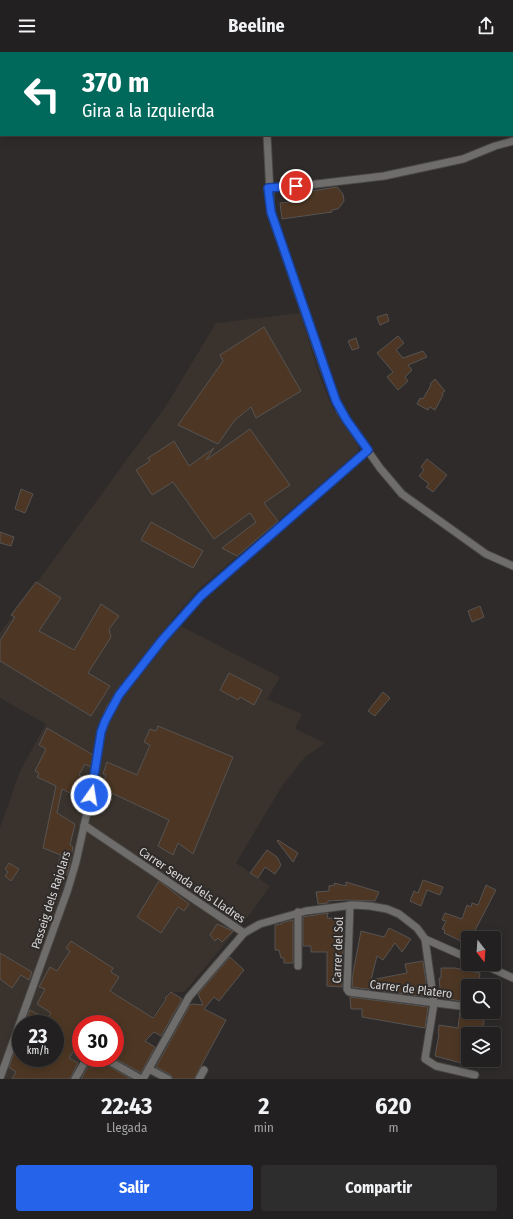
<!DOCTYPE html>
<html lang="es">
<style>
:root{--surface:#222020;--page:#2e2d2d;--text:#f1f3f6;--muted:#a2a3a5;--line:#3f3e3e;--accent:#2563eb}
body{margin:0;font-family:"Fira Sans Condensed",sans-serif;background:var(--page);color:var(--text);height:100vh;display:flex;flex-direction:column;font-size:15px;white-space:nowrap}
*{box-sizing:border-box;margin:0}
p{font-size:13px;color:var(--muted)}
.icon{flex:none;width:22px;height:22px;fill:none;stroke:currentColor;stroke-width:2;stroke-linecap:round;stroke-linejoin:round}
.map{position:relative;height:1027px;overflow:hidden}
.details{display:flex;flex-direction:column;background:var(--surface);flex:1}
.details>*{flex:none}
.hud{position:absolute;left:0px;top:0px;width:513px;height:84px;box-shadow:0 2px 10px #0003,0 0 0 1px var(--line);background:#00695c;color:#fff;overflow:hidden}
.needle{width:26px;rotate:163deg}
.fabs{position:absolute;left:461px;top:879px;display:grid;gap:8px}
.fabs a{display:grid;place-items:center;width:40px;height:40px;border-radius:4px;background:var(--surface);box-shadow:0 2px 10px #0003,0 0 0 1px var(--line);font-size:20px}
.speed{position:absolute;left:12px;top:963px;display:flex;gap:8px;font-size:20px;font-weight:700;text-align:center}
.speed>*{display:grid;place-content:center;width:52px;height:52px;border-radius:50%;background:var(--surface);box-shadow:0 2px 10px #0003,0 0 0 1px var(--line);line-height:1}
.speed small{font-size:10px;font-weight:400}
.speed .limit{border:6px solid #d22;background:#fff;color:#111}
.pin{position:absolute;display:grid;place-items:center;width:34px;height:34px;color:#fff;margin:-17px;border:2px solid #fff;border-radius:50%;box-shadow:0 1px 4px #0007}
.me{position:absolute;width:44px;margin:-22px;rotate:13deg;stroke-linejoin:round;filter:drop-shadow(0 0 3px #0008)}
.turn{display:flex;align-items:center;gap:14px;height:84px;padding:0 16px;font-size:18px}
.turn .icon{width:52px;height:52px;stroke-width:2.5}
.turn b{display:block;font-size:28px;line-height:34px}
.eta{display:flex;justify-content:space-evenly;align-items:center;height:68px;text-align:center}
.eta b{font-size:24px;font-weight:700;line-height:28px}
.cta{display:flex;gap:8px;margin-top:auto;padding:8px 16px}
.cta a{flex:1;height:46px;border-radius:4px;background:var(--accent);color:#fff;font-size:16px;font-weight:700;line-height:46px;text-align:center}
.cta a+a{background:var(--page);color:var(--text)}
header{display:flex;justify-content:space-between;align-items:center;height:52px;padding:0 16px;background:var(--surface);font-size:18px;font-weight:700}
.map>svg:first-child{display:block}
.built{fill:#3a332d;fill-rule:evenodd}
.building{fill:#4d3724;stroke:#565352}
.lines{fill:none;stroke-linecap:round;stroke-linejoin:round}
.street-casing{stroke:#484745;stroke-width:9}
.street{stroke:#6f6d6b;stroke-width:7}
.route-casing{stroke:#184099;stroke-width:10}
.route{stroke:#2563eb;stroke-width:7}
.labels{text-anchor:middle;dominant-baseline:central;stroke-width:4;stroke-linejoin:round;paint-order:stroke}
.street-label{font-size:12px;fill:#d8d7d6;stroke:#2e2b2a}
</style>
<header><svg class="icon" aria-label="menu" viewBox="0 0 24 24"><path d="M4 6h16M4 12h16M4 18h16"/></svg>Beeline<svg class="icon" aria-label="share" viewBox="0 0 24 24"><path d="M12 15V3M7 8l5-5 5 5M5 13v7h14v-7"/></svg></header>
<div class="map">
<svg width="513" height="1027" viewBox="0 0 513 1027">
<rect width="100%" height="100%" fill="#2e2b2a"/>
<path class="built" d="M300,261L319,323L334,359L358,392V400L199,537L171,569L280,625L267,647L302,662L295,677L325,691L304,706L282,734L236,811L270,834L250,862L184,940H169L138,986L145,989L132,1003L129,1004L124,1011L114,1006L115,972H81V1006L69,1027H0V776L20,719L46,672L0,646V581L166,354L216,271ZM21,972H55V1006H21Z"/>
<g class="building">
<path d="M337,135L343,142L344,149L338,157L331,158L332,160L282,167L280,151L292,150L291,139L305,138V140Z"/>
<path d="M387,262L389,269L380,273L377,265Z"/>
<path d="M264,275L301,339L256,366L251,355L235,368L218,392L178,373L223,309L220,303Z"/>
<path d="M398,284L404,291L396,298L403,306L423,299L427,305L408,313L412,318L405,325L408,329L398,338L387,325L393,320L377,301Z"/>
<path d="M356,286L359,296L352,298L348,289Z"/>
<path d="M435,327L445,339L442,341L443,343L435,358L430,355L428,358L417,352L420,346L423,347L431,333L430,332Z"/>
<path d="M250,377L290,433L264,451L278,469L237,504L222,496L256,470L250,461L214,487L173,430L152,443L136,418L150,409L148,406L174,389L189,414L214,396L206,408Z"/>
<path d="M427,407L447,423L433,440L426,435L429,432L419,424L424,418L421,415Z"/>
<path d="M21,437L33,442L25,461L15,457Z"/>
<path d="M151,470L203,499L193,516L141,488Z"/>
<path d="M0,480L14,485L11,494L0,491Z"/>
<path d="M36,530L61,546L39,579L74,598L101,552L119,564L109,577L111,585L88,621L110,634L91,664L0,609V589L15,565L11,563Z"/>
<path d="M480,554L484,565L472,570L468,559Z"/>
<path d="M229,621L262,638L254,653L240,645L238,648L220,638Z"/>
<path d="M383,640L390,646L375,664L368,659Z"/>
<path d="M158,674L233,705L193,802L178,791L173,803L158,794L169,768L101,736L106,723L103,722L107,710L137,723L150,693L144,690L150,677L156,679Z"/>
<path d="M47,676L93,703L91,715L85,712L79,723L84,726V731L78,745L62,737L57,761L75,772L70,793L73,795L67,823L57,817L61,803L43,796L56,734L37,725L39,721L35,719L46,697L39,693Z"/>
<path d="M278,788L298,801L293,810L277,789Z"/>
<path d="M267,798L277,805L281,813L275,822L265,815L258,826L250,821Z"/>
<path d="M9,811L19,817L11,829L5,824L8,820L5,817Z"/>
<path d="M423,828L443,835L440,843L427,838L421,854L410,849L414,839L418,841Z"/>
<path d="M159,829L189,852L184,859L178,855L161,881L137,865Z"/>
<path d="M346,830L379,840L375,849L346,848L328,849V851L318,852L316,840L329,839V834L335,833L334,831L346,834Z"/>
<path d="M486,833L496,838L471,886H468V895L461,891L459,888L444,881L445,878L442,877L446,869L442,868L445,861L462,867L467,853L471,855L472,851L478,853Z"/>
<path d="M328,861L327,866L344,867L342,935L327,934V900H311V894H303V865Z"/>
<path d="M293,868V911H284V906H281L279,898H275V873L282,872L281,871Z"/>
<path d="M217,872L233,879L222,890L218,886L215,889L210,883Z"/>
<path d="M389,876L411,887L402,900L395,891L383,908L377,904L371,928L407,921L405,912L423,909L428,945L352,935L353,921L361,879L384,885Z"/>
<path d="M71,889L113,916L111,920L119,925L110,939L153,966L166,947L165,946L171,940L182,947L161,984L154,980L145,989L155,995L141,1021L114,1006L115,980L119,973L105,963L97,972H81V988L69,1006L78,1011L70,1027H12L16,1020L9,1015L14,1001H16L21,994V1006H55V972H25L30,958L47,967L51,961L37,952L45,937L39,935L50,915L57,919L70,899L66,896Z"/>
<path d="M0,901L32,920L29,928L21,923L12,936L0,927Z"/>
<path d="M230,905L244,918L219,949L214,945L204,957L226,968L194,1027H173L171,1023L156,1015L190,953L193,952L203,953L198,942Z"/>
<path d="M441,916H455L480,921L478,934L463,932L461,949L441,946L439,926H441Z"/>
<path d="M350,945L428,955L425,976L362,965V957H351Z"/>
<path d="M460,959L485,962L482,982H468V1008H482L480,1016L435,1004L439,982H438L439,973L458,976Z"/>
<path d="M99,1006L102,1010L131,1027H81L91,1009Z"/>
</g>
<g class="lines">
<defs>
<g id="street">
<path d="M270,1V0"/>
<path d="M267,83L271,161L325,320L340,359L380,416L402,442L486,502L513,514"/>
<path d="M268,136L308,133L384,124L463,107L495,94L513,89"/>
<path d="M84,773L244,881"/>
<path d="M350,853L347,937L349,940L468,955"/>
<path d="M425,887L434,951L425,1007L436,1014L475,1023"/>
<path d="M482,912L513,926"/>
<path d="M298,914V860"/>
<path d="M104,1006L141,1027"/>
<path d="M149,1017L168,1027"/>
<path d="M0,1026L68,837L76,810L94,729L101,680L110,657L119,643L162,588L201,544L368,398"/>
<path d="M75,1027L87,1006"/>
<path d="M143,1027L189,945L244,881L260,872L306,859L353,853L370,854L387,857L399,862L417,876L425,887L468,906"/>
<path d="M199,1027L204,1018"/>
</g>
</defs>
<use href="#street" class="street-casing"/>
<use href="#street" class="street"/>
</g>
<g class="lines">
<defs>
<path id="route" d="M91,743L101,680L105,669L119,643L162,588L201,544L368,398L346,367L336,349L271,160L268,136L296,134"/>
</defs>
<use href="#route" class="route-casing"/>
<use href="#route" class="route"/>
</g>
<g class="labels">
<g class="street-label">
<text transform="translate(192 833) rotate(34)">Carrer Senda dels Lladres</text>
<text transform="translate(51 848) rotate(-72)">Passeig dels Rajolars</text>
<text transform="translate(338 898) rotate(-88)">Carrer del Sol</text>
<text transform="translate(411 937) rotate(7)">Carrer de Platero</text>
</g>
</g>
</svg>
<div class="fabs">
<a><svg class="needle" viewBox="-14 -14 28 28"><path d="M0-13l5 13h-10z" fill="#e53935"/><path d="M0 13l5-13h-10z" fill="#a2a3a5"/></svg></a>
<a><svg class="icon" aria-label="search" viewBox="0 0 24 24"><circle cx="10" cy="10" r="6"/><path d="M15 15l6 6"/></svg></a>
<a><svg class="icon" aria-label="layers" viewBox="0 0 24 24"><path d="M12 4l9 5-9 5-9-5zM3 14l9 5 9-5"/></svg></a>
</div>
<div class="speed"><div>23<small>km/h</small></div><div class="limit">30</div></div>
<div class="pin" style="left:296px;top:134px;background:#d93025"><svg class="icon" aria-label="arrive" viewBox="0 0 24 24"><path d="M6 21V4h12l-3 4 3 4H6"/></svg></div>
<svg class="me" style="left:91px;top:743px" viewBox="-20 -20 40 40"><circle r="17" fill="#2563eb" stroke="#fff" stroke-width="3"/><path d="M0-11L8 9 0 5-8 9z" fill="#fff"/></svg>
<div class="hud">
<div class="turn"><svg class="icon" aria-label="left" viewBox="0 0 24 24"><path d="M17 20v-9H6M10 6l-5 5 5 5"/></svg><div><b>370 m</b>Gira a la izquierda</div></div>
</div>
</div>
<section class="details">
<div class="eta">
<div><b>22:43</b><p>Llegada</p></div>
<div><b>2</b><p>min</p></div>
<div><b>620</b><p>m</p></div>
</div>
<div class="cta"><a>Salir</a><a>Compartir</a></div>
</section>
